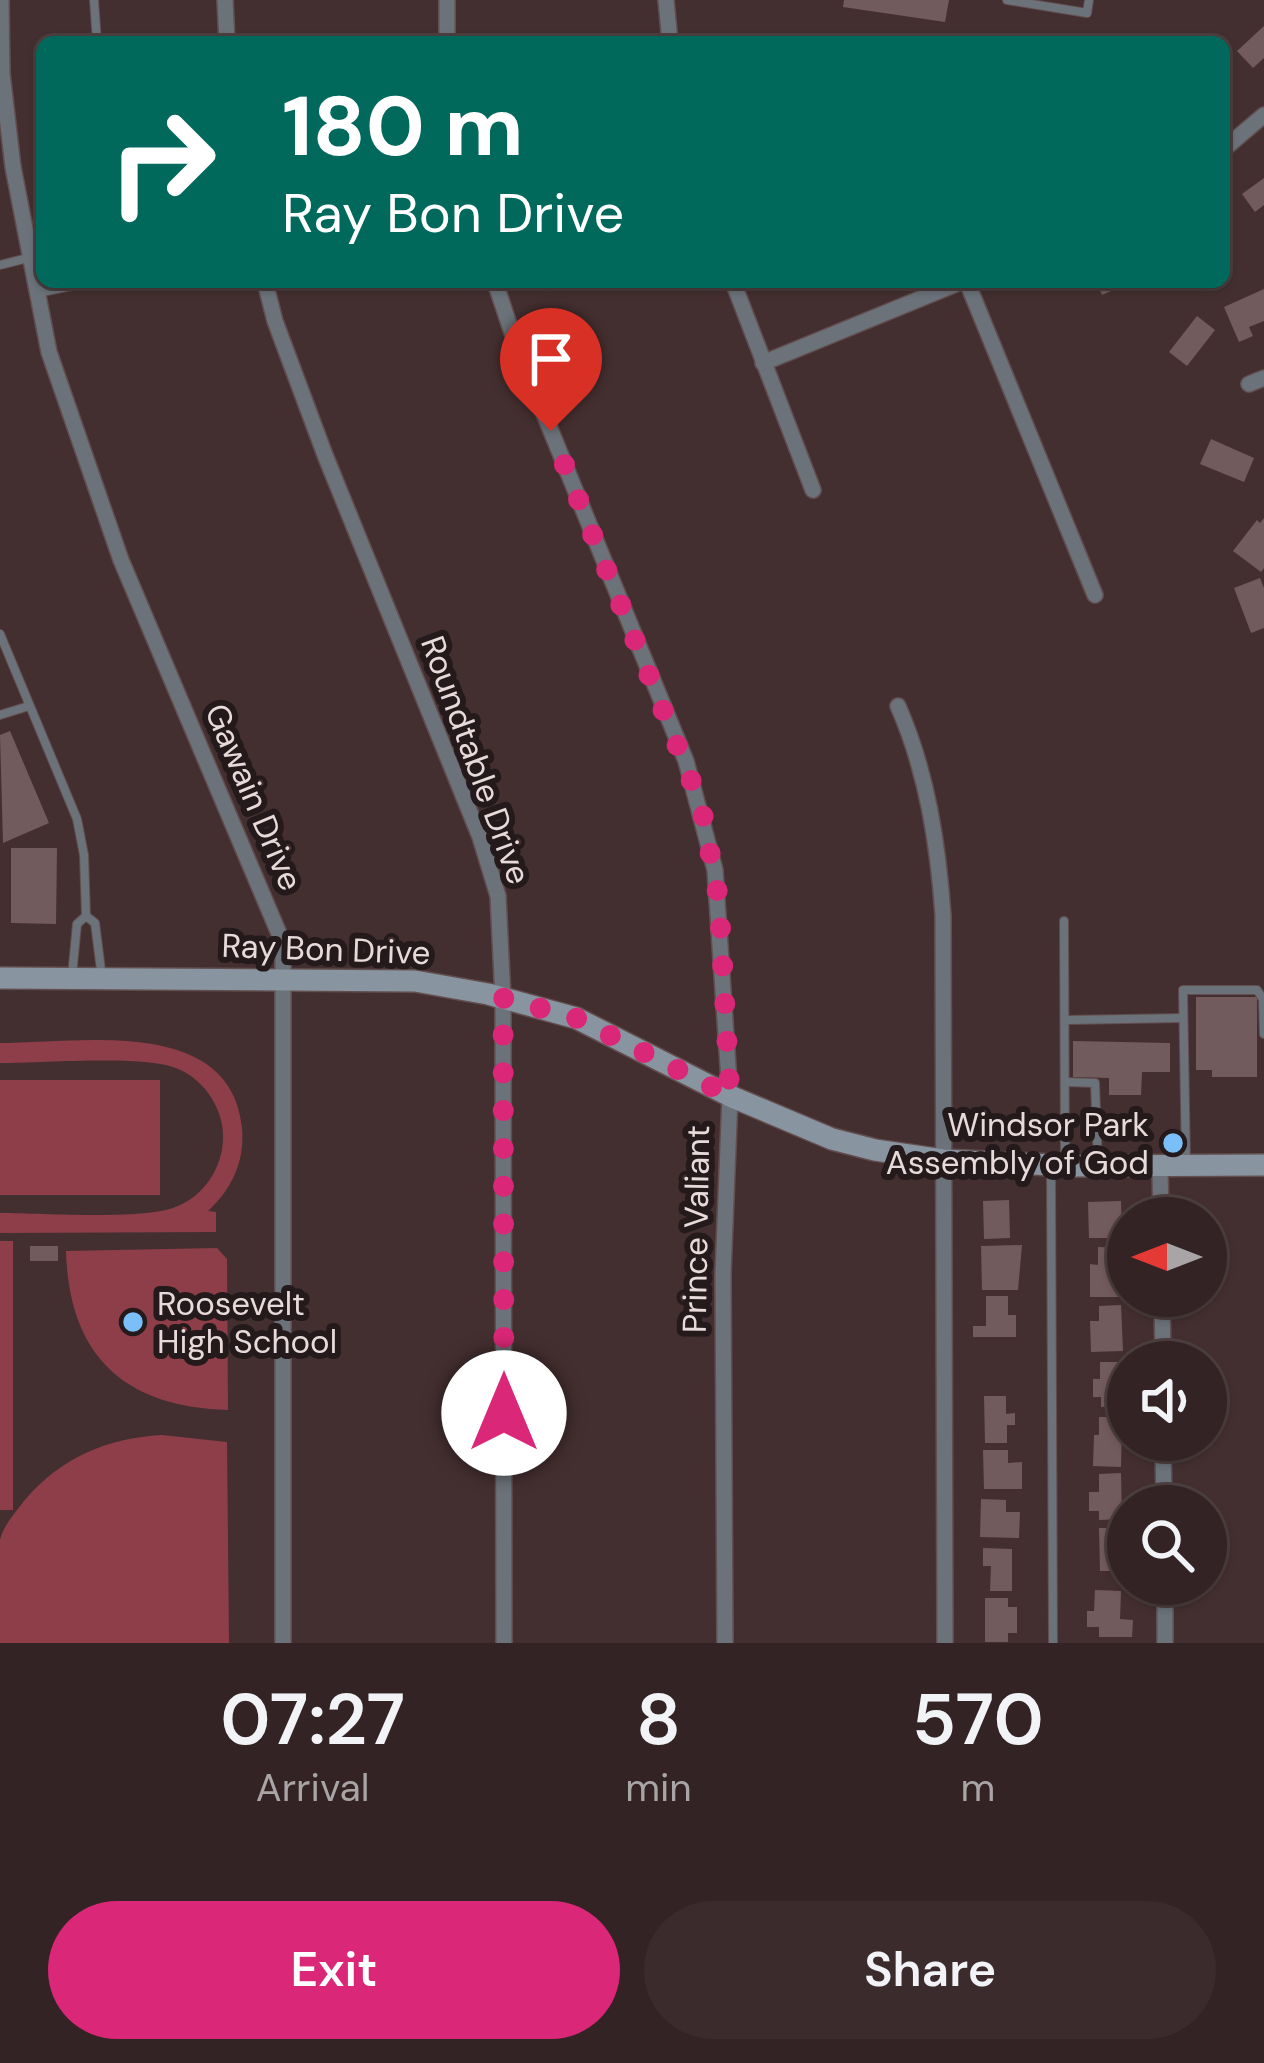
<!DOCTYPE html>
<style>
:root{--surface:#332324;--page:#3b2b2c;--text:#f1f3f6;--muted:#a9a4a6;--line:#4e4041;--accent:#db2777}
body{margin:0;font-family:"DM Sans",sans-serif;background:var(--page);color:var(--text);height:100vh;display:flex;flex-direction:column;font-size:45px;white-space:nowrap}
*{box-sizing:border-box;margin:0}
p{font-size:39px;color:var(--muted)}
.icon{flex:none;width:66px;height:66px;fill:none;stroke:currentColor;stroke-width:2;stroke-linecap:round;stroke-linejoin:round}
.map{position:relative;height:1643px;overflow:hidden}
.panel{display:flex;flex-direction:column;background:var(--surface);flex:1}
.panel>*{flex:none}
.hud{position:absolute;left:36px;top:36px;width:1194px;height:252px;border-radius:18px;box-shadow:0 3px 9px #0004,0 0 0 3px var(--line);background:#00695c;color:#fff;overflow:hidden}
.needle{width:78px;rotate:270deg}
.tools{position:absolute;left:1107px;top:1197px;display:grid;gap:24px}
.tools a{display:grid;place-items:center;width:120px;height:120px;border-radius:50%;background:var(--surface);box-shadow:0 3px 9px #0004,0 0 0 3px var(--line);font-size:60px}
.pin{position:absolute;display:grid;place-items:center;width:102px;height:102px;color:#fff;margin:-123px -51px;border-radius:50% 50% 50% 0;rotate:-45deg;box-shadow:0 0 12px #0007}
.pin .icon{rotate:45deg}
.me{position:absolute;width:132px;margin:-66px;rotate:0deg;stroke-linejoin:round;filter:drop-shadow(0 0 9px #0008)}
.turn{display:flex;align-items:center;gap:42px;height:252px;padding:0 48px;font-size:54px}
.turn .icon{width:156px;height:156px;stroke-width:2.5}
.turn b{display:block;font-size:84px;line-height:102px}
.eta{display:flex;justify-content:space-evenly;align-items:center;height:204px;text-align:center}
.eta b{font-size:72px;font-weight:600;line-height:84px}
.action{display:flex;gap:24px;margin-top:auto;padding:24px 48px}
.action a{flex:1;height:138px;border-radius:72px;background:var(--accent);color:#fff;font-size:48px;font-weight:600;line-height:138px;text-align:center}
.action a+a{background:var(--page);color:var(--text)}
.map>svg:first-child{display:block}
.green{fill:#8e3e49}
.building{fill:#725b5c}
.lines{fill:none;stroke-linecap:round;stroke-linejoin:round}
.lane-casing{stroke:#624e4f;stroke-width:10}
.street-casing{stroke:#624e4f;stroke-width:18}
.secondary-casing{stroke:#624e4f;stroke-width:24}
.lane{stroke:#6b7279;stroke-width:8}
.street{stroke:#6b7279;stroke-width:15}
.secondary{stroke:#88949f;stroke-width:21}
.route{stroke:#db2777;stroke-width:21;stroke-dasharray:0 37.8}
.poi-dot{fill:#7abff8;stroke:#241a1b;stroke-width:4.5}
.labels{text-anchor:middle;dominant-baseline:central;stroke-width:12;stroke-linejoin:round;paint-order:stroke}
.street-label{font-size:33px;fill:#e8dadb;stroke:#241a1b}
.poi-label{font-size:33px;fill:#e8dadb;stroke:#241a1b;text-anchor:end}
</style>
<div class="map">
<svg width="1264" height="1643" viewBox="0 0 1264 1643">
<rect width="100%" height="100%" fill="#442f30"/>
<g class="green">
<path d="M0,1043C79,1043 231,1015 242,1128C245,1161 232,1189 208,1211L216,1212V1232L0,1233V1213C43,1213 136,1220 173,1208C209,1196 230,1156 221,1120C215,1096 197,1075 173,1067C138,1055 42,1063 0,1063Z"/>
<rect x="0" y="1080" width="160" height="115"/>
<rect x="0" y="1241" width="13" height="269"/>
<path d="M217,1248L227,1259L228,1410C124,1407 69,1356 66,1251Z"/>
<path d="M162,1435L227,1442L229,1643H0C0,1610 0,1572 0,1540C3,1526 15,1513 24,1501C60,1458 107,1438 162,1435Z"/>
</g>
<g class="building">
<path d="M844,0H949L945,22L843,7Z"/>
<path d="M1264,26V58L1253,68L1237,51Z"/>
<path d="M1264,178V205L1255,212L1242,194Z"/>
<path d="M1096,282H1131L1102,295Z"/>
<path d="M1264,289V321L1249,327L1253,336L1239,342L1224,307Z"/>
<path d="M1197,316L1215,330L1187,366L1169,352Z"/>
<path d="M1211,439L1254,458L1244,482L1200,464Z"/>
<path d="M1264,518V568L1261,572L1233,551L1257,520L1260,523Z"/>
<path d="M1260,578L1264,588V628L1251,633L1234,588Z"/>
<path d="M10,731L49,823L3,843L0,735Z"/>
<path d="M11,848H57L56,924L11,923Z"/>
<path d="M1196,997H1257V1077H1212V1070H1196Z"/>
<path d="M1073,1041L1170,1043V1072H1142L1141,1095H1109V1078L1073,1077Z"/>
<path d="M1009,1200L1010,1238L984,1239L983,1201Z"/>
<path d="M1121,1201L1122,1238H1089L1088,1202Z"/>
<path d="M1022,1245L1018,1290H982L981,1246Z"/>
<rect x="30" y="1246" width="28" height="15"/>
<path d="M1098,1247L1121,1248L1120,1297H1090V1264L1098,1265Z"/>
<path d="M986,1296H1008V1315H1016V1337H973V1326H986Z"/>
<path d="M1121,1305L1123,1351L1091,1352L1090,1321H1099V1306Z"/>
<path d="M1100,1362H1123L1122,1407H1101V1397H1093V1379H1100Z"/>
<path d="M984,1396H1006V1414L1015,1413V1425H1007V1443H985Z"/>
<path d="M1099,1417H1122L1121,1467L1093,1466L1094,1435H1099Z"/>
<path d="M983,1450H1008V1463L1022,1462V1489H984Z"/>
<path d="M1121,1473L1122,1519L1099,1520V1511H1089V1492H1099V1474Z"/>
<path d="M981,1499L1006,1500V1512H1020L1019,1538L980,1537Z"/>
<path d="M1099,1528H1122L1123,1571H1100Z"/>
<path d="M983,1548L1012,1549V1591H990L991,1566H983Z"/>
<path d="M1095,1590L1121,1591L1120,1619L1133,1620L1132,1637H1099V1627H1087V1611H1094Z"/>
<path d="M985,1598H1008V1607H1017V1633H1008V1642H985Z"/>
</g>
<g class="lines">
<defs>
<g id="lane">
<path d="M94,0L97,42"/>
<path d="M1007,0L1087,13L1089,0"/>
<path d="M0,265L28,258"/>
<path d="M37,293L91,282"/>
<path d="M0,634L77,819L84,855L86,916L95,923L102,978"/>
<path d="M0,715L29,706"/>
<path d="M1064,921L1065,1165"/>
<path d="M72,976L77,924L86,916"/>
<path d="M1067,1020L1183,1018"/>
<path d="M1066,1082L1095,1083L1098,1165"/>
<path d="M1186,1162L1183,990H1257L1263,999L1264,1034"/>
<path d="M1051,1171L1053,1643"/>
</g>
<g id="street">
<path d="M1,0L2,73L13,167L49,352L121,560L283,943V1643"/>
<path d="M225,0L227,42"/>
<path d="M447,0V42"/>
<path d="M666,0L670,42"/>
<path d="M1224,149L1264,115"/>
<path d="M265,282L275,321L325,455L480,837L498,896L503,999L504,1643"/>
<path d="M495,282L517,348L686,761L715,870L730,1096L723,1274L725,1643"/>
<path d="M733,282L813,490"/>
<path d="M967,282L1095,595"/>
<path d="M763,363L961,282"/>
<path d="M1249,384L1264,378"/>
<path d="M898,706C927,772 938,844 943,915L945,1643"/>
<path d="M1160,1167L1161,1218"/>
<path d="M1162,1296L1163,1362"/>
<path d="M1163,1440L1164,1506"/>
<path d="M1165,1584V1643"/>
</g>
<path id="secondary" d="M0,978L415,981L488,994L576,1018L730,1096L832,1139L875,1150L943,1160L1075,1166L1264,1165"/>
</defs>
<use href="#lane" class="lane-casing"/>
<use href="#street" class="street-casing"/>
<use href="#secondary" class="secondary-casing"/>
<use href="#lane" class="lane"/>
<use href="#street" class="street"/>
<use href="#secondary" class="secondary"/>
</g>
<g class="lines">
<path class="route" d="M504,1413L503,998L576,1018L730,1096L719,900L701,805L551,431"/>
</g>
<g class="poi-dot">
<circle cx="1173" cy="1143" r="12"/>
<circle cx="133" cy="1322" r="12"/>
</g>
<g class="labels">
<g class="street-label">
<text transform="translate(476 760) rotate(70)">Roundtable Drive</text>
<text transform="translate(254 797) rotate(67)">Gawain Drive</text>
<text transform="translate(326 949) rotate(2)">Ray Bon Drive</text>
<text transform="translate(696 1229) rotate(-89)">Prince Valiant</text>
</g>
<g class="poi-label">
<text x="1149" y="1124">Windsor Park<tspan x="1149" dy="38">Assembly of God</tspan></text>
<text x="157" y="1303" text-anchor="start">Roosevelt<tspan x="157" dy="38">High School</tspan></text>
</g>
</g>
</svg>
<div class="tools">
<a><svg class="needle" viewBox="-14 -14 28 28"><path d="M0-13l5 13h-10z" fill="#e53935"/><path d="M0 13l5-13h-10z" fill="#a9a4a6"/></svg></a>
<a><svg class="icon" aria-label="sound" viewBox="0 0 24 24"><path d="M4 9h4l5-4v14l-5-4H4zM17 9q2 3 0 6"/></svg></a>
<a><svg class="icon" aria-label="search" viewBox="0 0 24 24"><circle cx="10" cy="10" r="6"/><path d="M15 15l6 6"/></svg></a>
</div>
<div class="pin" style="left:551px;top:431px;background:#d93025"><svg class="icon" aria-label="arrive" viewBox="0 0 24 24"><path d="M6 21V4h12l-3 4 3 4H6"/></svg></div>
<svg class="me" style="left:504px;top:1413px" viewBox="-20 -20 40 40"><circle r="19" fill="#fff"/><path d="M0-13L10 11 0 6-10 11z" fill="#db2777"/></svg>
<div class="hud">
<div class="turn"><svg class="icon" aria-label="right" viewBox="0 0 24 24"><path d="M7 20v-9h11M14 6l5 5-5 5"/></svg><div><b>180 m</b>Ray Bon Drive</div></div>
</div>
</div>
<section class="panel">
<div class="eta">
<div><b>07:27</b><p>Arrival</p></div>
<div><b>8</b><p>min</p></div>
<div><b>570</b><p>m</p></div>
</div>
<div class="action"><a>Exit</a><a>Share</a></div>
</section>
